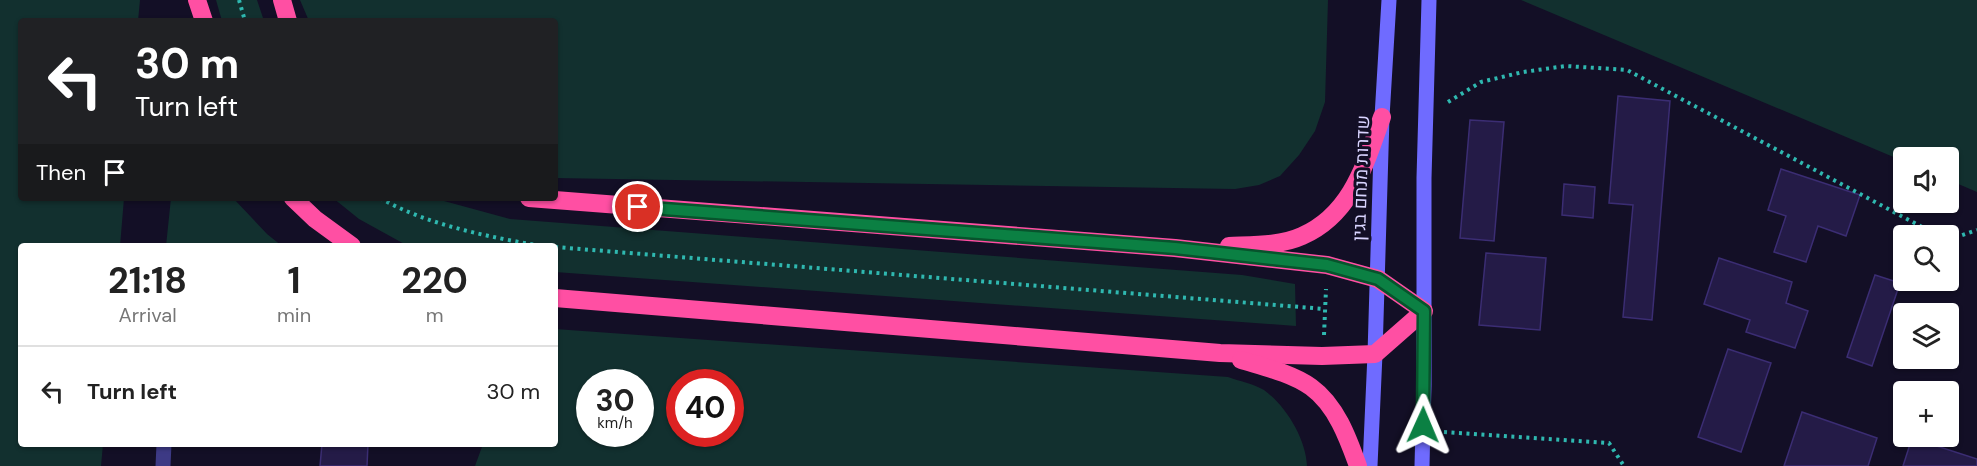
<!DOCTYPE html>
<meta charset="utf-8">
<style>
:root{--surface:#fff;--page:#f2f2f2;--text:#222;--muted:#767676;--line:#e0e0e0}
body{margin:0;font-family:"DM Sans",Heebo,sans-serif;background:var(--page);color:var(--text);height:100vh;display:flex;flex-direction:column;font-size:22px;white-space:nowrap}
*{box-sizing:border-box;margin:0}
p{font-size:20px;color:var(--muted)}
.icon{flex:none;width:33px;height:33px;fill:none;stroke:currentColor;stroke-width:2;stroke-linecap:round;stroke-linejoin:round}
.map{position:relative;flex:1;overflow:hidden}
.sheet{position:absolute;left:18px;top:243px;width:540px;height:204px;display:flex;flex-direction:column;background:var(--surface);border-radius:6px;box-shadow:0 2px 4px #0004}
.sheet>*{flex:none}
.top-card{position:absolute;left:18px;top:18px;width:540px;height:183px;border-radius:6px;box-shadow:0 2px 4px #0004;background:#202124;color:#fff;overflow:hidden}
.fabs{position:absolute;left:1893px;top:147px;display:grid;gap:12px}
.fabs a{display:grid;place-items:center;width:66px;height:66px;border-radius:6px;background:var(--surface);box-shadow:0 2px 4px #0004;font-size:30px}
.speed{position:absolute;left:576px;top:369px;display:flex;gap:12px;font-size:30px;font-weight:700;text-align:center}
.speed>*{display:grid;place-content:center;width:78px;height:78px;border-radius:50%;background:var(--surface);box-shadow:0 2px 4px #0004;line-height:1}
.speed small{font-size:15px;font-weight:400}
.speed .limit{border:9px solid #d22;background:#fff;color:#111}
.pin{position:absolute;display:grid;place-items:center;width:51px;height:51px;color:#fff;margin:-26px;border:3px solid #fff;border-radius:50%;box-shadow:0 2px 6px #0007}
.me{position:absolute;width:66px;margin:-33px;rotate:1deg;stroke-linejoin:round;filter:drop-shadow(0 0 4px #0008)}
.turn{display:flex;align-items:center;gap:21px;height:126px;padding:0 18px;font-size:27px}
.turn .icon{width:78px;height:78px;stroke-width:2.5}
.turn b{display:block;font-size:42px;line-height:51px}
.then{display:flex;align-items:center;height:57px;padding:0 18px;background:#0003;gap:12px;font-size:22px}
.eta{display:flex;justify-content:space-evenly;align-items:center;height:102px;text-align:center}
.eta b{font-size:36px;font-weight:700;line-height:42px}
ul{padding:0;list-style:none}
li{display:flex;align-items:center;gap:18px;height:90px;padding:0 18px;border-top:2px solid var(--line)}
li div{flex:1}
li b{display:block;font-size:22px}
li em{font-style:normal}
.map>svg:first-child{display:block}
.green{fill:#12302f;fill-rule:evenodd}
.building{fill:#241b47;stroke:#3b2d73;stroke-width:1.5}
.lines{fill:none;stroke-linecap:round;stroke-linejoin:round}
.path{stroke:#2fb8b0;stroke-width:4;stroke-dasharray:3 4.5;stroke-linecap:butt}
.lane{stroke:#3d3a85;stroke-width:15}
.secondary{stroke:#6f6bff;stroke-width:15}
.highway{stroke:#ff4fa3;stroke-width:18}
.route-casing{stroke:#07532c;stroke-width:15}
.route{stroke:#0b8043;stroke-width:10}
.labels{text-anchor:middle;dominant-baseline:central;stroke-width:6;stroke-linejoin:round;paint-order:stroke}
.street-label{font-size:18px;fill:#d9d4ff;stroke:#130f26}
</style>
<div class="map">
<svg width="1977" height="466" viewBox="0 0 1977 466">
<rect width="100%" height="100%" fill="#130f26"/>
<g class="green">
<path d="M0,0H140L138,21H21V198H124L120,246H21V444H103L101,466H0Z"/>
<path d="M216,0H257L264,21H222Z"/>
<path d="M300,0H1328L1325,102L1315,131L1299,155L1280,176L1259,185L1235,189L555,178V21H309Z"/>
<path d="M1521,0H1977V192L1949,180L1948,158H1904L1903,161Z"/>
<path d="M171,198H233L267,234L282,246H166Z"/>
<path d="M333,198H433L510,219L1242,275L1295,284L1296,326L555,272V246H408L359,219Z"/>
<path d="M555,329L1228,377C1239,381 1254,384 1264,390C1286,406 1306,439 1307,466H475L483,444H555ZM640,382V434H590V382ZM680,382H730V434H680Z"/>
</g>
<g class="building">
<path d="M1618,96L1670,101L1652,320L1623,317L1633,205L1609,203Z"/>
<path d="M1470,120L1504,122L1494,241L1460,238Z"/>
<path d="M1781,169L1860,195L1846,236L1818,226L1806,262L1774,252L1786,216L1768,210Z"/>
<path d="M1564,184L1595,187L1593,218L1562,215Z"/>
<path d="M1486,253L1546,258L1540,330L1479,325Z"/>
<path d="M1719,258L1792,282L1786,303L1808,311L1795,348L1746,332L1750,320L1704,304Z"/>
<path d="M1875,275L1900,283L1872,366L1847,357Z"/>
<path d="M1728,349L1771,363L1741,452L1698,437Z"/>
<path d="M1802,412L1877,438L1868,466H1784Z"/>
<path d="M1912,438L1977,459V466H1903Z"/>
<path d="M322,444H368L367,466H320Z"/>
</g>
<g class="lines">
<g class="path">
<path d="M239,0L245,21"/>
<path d="M1448,102L1481,82L1523,72L1566,66L1627,70L1939,236"/>
<path d="M380,198C427,225 489,237 542,246"/>
<path d="M1948,240L1977,230"/>
<path d="M555,247L1325,309"/>
<path d="M1324,335L1326,289"/>
<path d="M1444,432L1609,443L1624,466"/>
</g>
<path class="lane" d="M163,466L164,444"/>
<g class="secondary">
<path d="M1370,466L1375,354L1382,117L1389,0"/>
<path d="M1422,466L1424,385V178L1429,0"/>
</g>
<g class="highway">
<path d="M197,0L204,21"/>
<path d="M282,0L288,21"/>
<path d="M293,198L315,219L352,246"/>
<path d="M529,198L1175,248L1327,265L1378,279L1424,311L1375,354L1322,356L1220,353L555,298"/>
<path d="M1229,246C1252,245 1280,246 1302,236C1352,214 1365,164 1382,117"/>
<path d="M1241,360C1264,367 1291,373 1311,387C1336,405 1348,438 1358,466"/>
</g>
</g>
<g class="lines">
<defs>
<path id="route" d="M638,207L1175,248L1327,265L1378,279L1424,311L1423,425"/>
</defs>
<use href="#route" class="route-casing"/>
<use href="#route" class="route"/>
</g>
<g class="labels">
<g class="street-label">
<text transform="translate(1361 178) rotate(-88)">שדרות מנחם בגין</text>
</g>
</g>
</svg>
<div class="fabs">
<a><svg class="icon" aria-label="sound" viewBox="0 0 24 24"><path d="M4 9h4l5-4v14l-5-4H4zM17 9q2 3 0 6"/></svg></a>
<a><svg class="icon" aria-label="search" viewBox="0 0 24 24"><circle cx="10" cy="10" r="6"/><path d="M15 15l6 6"/></svg></a>
<a><svg class="icon" aria-label="layers" viewBox="0 0 24 24"><path d="M12 4l9 5-9 5-9-5zM3 14l9 5 9-5"/></svg></a>
<a>+</a>
</div>
<div class="speed"><div>30<small>km/h</small></div><div class="limit">40</div></div>
<div class="pin" style="left:638px;top:207px;background:#d93025"><svg class="icon" aria-label="arrive" viewBox="0 0 24 24"><path d="M6 21V4h12l-3 4 3 4H6"/></svg></div>
<svg class="me" style="left:1423px;top:425px" viewBox="-20 -20 40 40"><path d="M0-17L14 15 0 8-14 15z" fill="#0b8043" stroke="#fff" stroke-width="4"/></svg>
<div class="top-card">
<div class="turn"><svg class="icon" aria-label="left" viewBox="0 0 24 24"><path d="M17 20v-9H6M10 6l-5 5 5 5"/></svg><div><b>30 m</b>Turn left</div></div>
<div class="then">Then<svg class="icon" aria-label="arrive" viewBox="0 0 24 24"><path d="M6 21V4h12l-3 4 3 4H6"/></svg></div>
</div>
<section class="sheet">
<div class="eta">
<div><b>21:18</b><p>Arrival</p></div>
<div><b>1</b><p>min</p></div>
<div><b>220</b><p>m</p></div>
</div>
<ul>
<li><svg class="icon" aria-label="left" viewBox="0 0 24 24"><path d="M17 20v-9H6M10 6l-5 5 5 5"/></svg><div><b>Turn left</b></div><em>30 m</em></li>
</ul>
</section>
</div>
